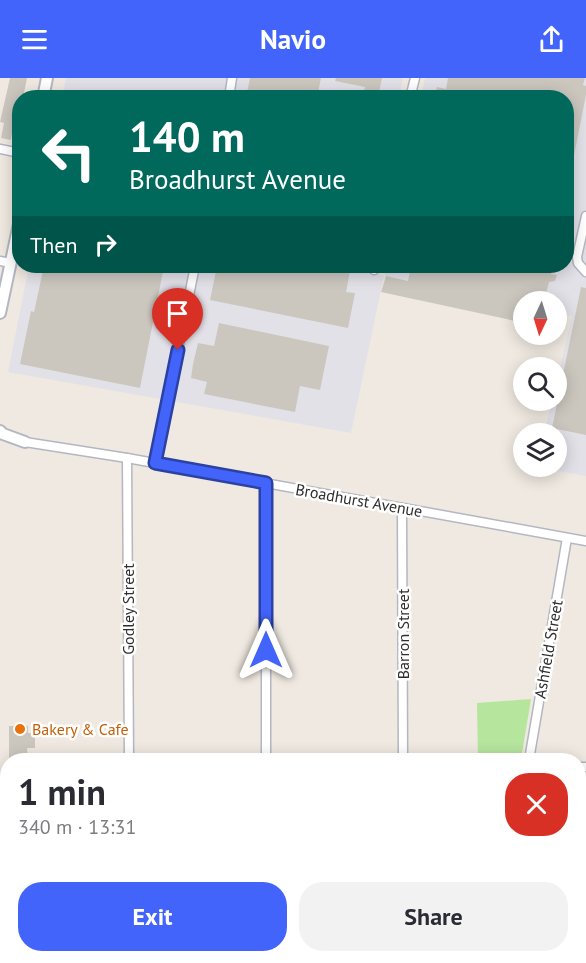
<!DOCTYPE html>
<meta charset="utf-8">
<style>
:root{--surface:#fff;--page:#f2f2f3;--text:#2b2b33;--muted:#7c7c81;--accent:#4264fb}
body{margin:0;font-family:"PT Sans",sans-serif;background:var(--page);color:var(--text);height:100vh;display:flex;flex-direction:column;font-size:22px;white-space:nowrap}
*{box-sizing:border-box;margin:0}
p{font-size:20px;color:var(--muted)}
.icon{flex:none;width:33px;height:33px;fill:none;stroke:currentColor;stroke-width:2;stroke-linecap:round;stroke-linejoin:round}
.map{position:relative;flex:1;overflow:hidden}
.side{position:absolute;left:0px;top:675px;width:586px;height:210px;display:flex;flex-direction:column;background:var(--surface);border-radius:24px 24px 0 0;box-shadow:0 3px 15px #0003}
.side>*{flex:none}
.guide{position:absolute;left:12px;top:12px;width:562px;height:183px;border-radius:24px;box-shadow:0 3px 15px #0003;background:#00695c;color:#fff;overflow:hidden}
.needle{width:39px;rotate:184deg}
.tools{position:absolute;left:513px;top:213px;display:grid;gap:12px}
.tools a{display:grid;place-items:center;width:54px;height:54px;border-radius:50%;background:var(--surface);box-shadow:0 3px 15px #0003;font-size:30px}
.pin{position:absolute;display:grid;place-items:center;width:51px;height:51px;color:#fff;margin:-62px -26px;border-radius:50% 50% 50% 0;rotate:-45deg;box-shadow:0 0 6px #0007}
.pin .icon{rotate:45deg}
.me{position:absolute;width:66px;margin:-33px;rotate:0deg;stroke-linejoin:round;filter:drop-shadow(0 0 4px #0008)}
.turn{display:flex;align-items:center;gap:21px;height:126px;padding:0 18px;font-size:27px}
.turn .icon{width:78px;height:78px;stroke-width:2.5}
.turn b{display:block;font-size:42px;line-height:51px}
.then{display:flex;align-items:center;height:57px;padding:0 18px;background:#0003;gap:12px;font-size:22px}
.round{display:grid;place-items:center;flex:none;width:63px;height:63px;border-radius:24px;background:var(--page)}
.head{display:flex;align-items:center;justify-content:space-between;height:102px;padding:0 18px}
h1{font-size:36px;font-weight:800;line-height:45px}
.button{display:flex;gap:12px;margin-top:auto;padding:12px 18px}
.button a{flex:1;height:69px;border-radius:24px;background:var(--accent);color:#fff;font-size:24px;font-weight:800;line-height:69px;text-align:center}
.button a+a{background:var(--page);color:var(--text)}
header{display:flex;justify-content:space-between;align-items:center;height:78px;padding:0 18px;background:var(--accent);color:#fff;font-size:27px;font-weight:800}
.map>svg:first-child{display:block}
.industrial{fill:#e3e1e8}
.green{fill:#b6e59e}
.building{fill:#cbc7bf}
.lines{fill:none;stroke-linecap:round;stroke-linejoin:round}
.minor-casing{stroke:#b4b7c1;stroke-width:11}
.tertiary-casing{stroke:#b4b7c1;stroke-width:14}
.minor{stroke:#fff;stroke-width:8}
.tertiary{stroke:#fff;stroke-width:10}
.route-casing{stroke:#2b41a3;stroke-width:15}
.route{stroke:#4264fb;stroke-width:10}
.food-dot{fill:#e8710a;stroke:#fff;stroke-width:2}
.labels{text-anchor:middle;dominant-baseline:central;stroke-width:5;stroke-linejoin:round;paint-order:stroke}
.street-label{font-size:16px;fill:#2e2e2e;stroke:#fff}
.food-label{font-size:16px;fill:#c56008;stroke:#fff;text-anchor:start}
</style>
<header><svg class="icon" aria-label="menu" viewBox="0 0 24 24"><path d="M4 6h16M4 12h16M4 18h16"/></svg>Navio<svg class="icon" aria-label="share" viewBox="0 0 24 24"><path d="M12 15V3M7 8l5-5 5 5M5 13v7h14v-7"/></svg></header>
<div class="map">
<svg width="586" height="885" viewBox="0 0 586 885">
<rect width="100%" height="100%" fill="#efe9e1"/>
<g class="industrial">
<path d="M66,0H403L399,19L62,20Z"/>
<path d="M425,0H586V398L536,389L556,388V356L544,355L552,323L556,322L557,303L572,238L557,235L556,224H524L523,228L385,198L387,188H567V20L421,19Z"/>
<path d="M29,188H365L364,192L384,198L351,355L8,294Z"/>
</g>
<path class="green" d="M531,621L522,675L515,681L478,682L477,625Z"/>
<g class="building">
<path d="M10,0H27L23,20H20V37L16,56L12,55L11,62L1,60L4,45L0,44Z"/>
<path d="M250,0H321L317,20H246Z"/>
<path d="M336,0H382L378,20H362L365,9L335,3Z"/>
<path d="M448,0H585L583,7L586,8V17L570,98H567V20H434L437,9L446,11Z"/>
<path d="M44,188H164L140,310L20,286L31,233L34,234Z"/>
<path d="M217,188H351L346,214L355,215L348,250L210,222Z"/>
<path d="M411,188H552L551,196L557,197L555,203L549,204L545,219L531,220V224H524V236L520,244L381,214L386,198L408,203Z"/>
<path d="M581,209L586,210V357L552,350Z"/>
<path d="M219,245L329,268L320,312L300,308L295,334L204,316L207,304L191,300L193,286L198,265L214,268Z"/>
<path d="M9,648H28V655H35V670H27L28,682H9Z"/>
</g>
<g class="lines">
<defs>
<g id="minor">
<path d="M229,20L232,0"/>
<path d="M410,20L415,0"/>
<path d="M0,71L20,75"/>
<path d="M586,138L577,179L578,185L586,194"/>
<path d="M0,183L11,185"/>
<path d="M374,192L375,188"/>
<path d="M25,364L127,380L586,463"/>
<path d="M127,380L129,682"/>
<path d="M155,385L195,188"/>
<path d="M402,430L403,682"/>
<path d="M266,682V405"/>
<path d="M529,682L567,460"/>
<path d="M579,689H586"/>
<path d="M0,721L8,719"/>
<path d="M579,865L586,868"/>
<path d="M131,878V885"/>
<path d="M241,878L262,885"/>
</g>
<g id="tertiary">
<path d="M43,20L47,0"/>
<path d="M0,235L20,141"/>
<path d="M0,353L3,356L25,364"/>
</g>
</defs>
<use href="#minor" class="minor-casing"/>
<use href="#tertiary" class="tertiary-casing"/>
<use href="#minor" class="minor"/>
<use href="#tertiary" class="tertiary"/>
</g>
<g class="lines">
<defs>
<path id="route" d="M178,272L155,385L266,405V572"/>
</defs>
<use href="#route" class="route-casing"/>
<use href="#route" class="route"/>
</g>
<circle class="food-dot" cx="20" cy="651" r="6"/>
<g class="labels">
<g class="street-label">
<text transform="translate(359 422) rotate(10)">Broadhurst Avenue</text>
<text transform="translate(128 531) rotate(-90)">Godley Street</text>
<text transform="translate(403 556) rotate(-90)">Barron Street</text>
<text transform="translate(548 571) rotate(-80)">Ashfield Street</text>
</g>
<g class="food-label">
<text x="32" y="651">Bakery &amp; Cafe</text>
</g>
</g>
</svg>
<div class="tools">
<a><svg class="needle" viewBox="-14 -14 28 28"><path d="M0-13l5 13h-10z" fill="#e53935"/><path d="M0 13l5-13h-10z" fill="#7c7c81"/></svg></a>
<a><svg class="icon" aria-label="search" viewBox="0 0 24 24"><circle cx="10" cy="10" r="6"/><path d="M15 15l6 6"/></svg></a>
<a><svg class="icon" aria-label="layers" viewBox="0 0 24 24"><path d="M12 4l9 5-9 5-9-5zM3 14l9 5 9-5"/></svg></a>
</div>
<div class="pin" style="left:178px;top:272px;background:#d93025"><svg class="icon" aria-label="arrive" viewBox="0 0 24 24"><path d="M6 21V4h12l-3 4 3 4H6"/></svg></div>
<svg class="me" style="left:266px;top:572px" viewBox="-20 -20 40 40"><path d="M0-17L14 15 0 8-14 15z" fill="#4264fb" stroke="#fff" stroke-width="4"/></svg>
<div class="guide">
<div class="turn"><svg class="icon" aria-label="left" viewBox="0 0 24 24"><path d="M17 20v-9H6M10 6l-5 5 5 5"/></svg><div><b>140 m</b>Broadhurst Avenue</div></div>
<div class="then">Then<svg class="icon" aria-label="right" viewBox="0 0 24 24"><path d="M7 20v-9h11M14 6l5 5-5 5"/></svg></div>
</div>
<section class="side">
<div class="head"><div><h1>1 min</h1><p>340 m · 13:31</p></div><a class="round" style="background:#d93025;color:#fff"><svg class="icon" aria-label="close" viewBox="0 0 24 24"><path d="M6 6l12 12M18 6L6 18"/></svg></a></div>
<div class="button"><a>Exit</a><a>Share</a></div>
</section>
</div>
